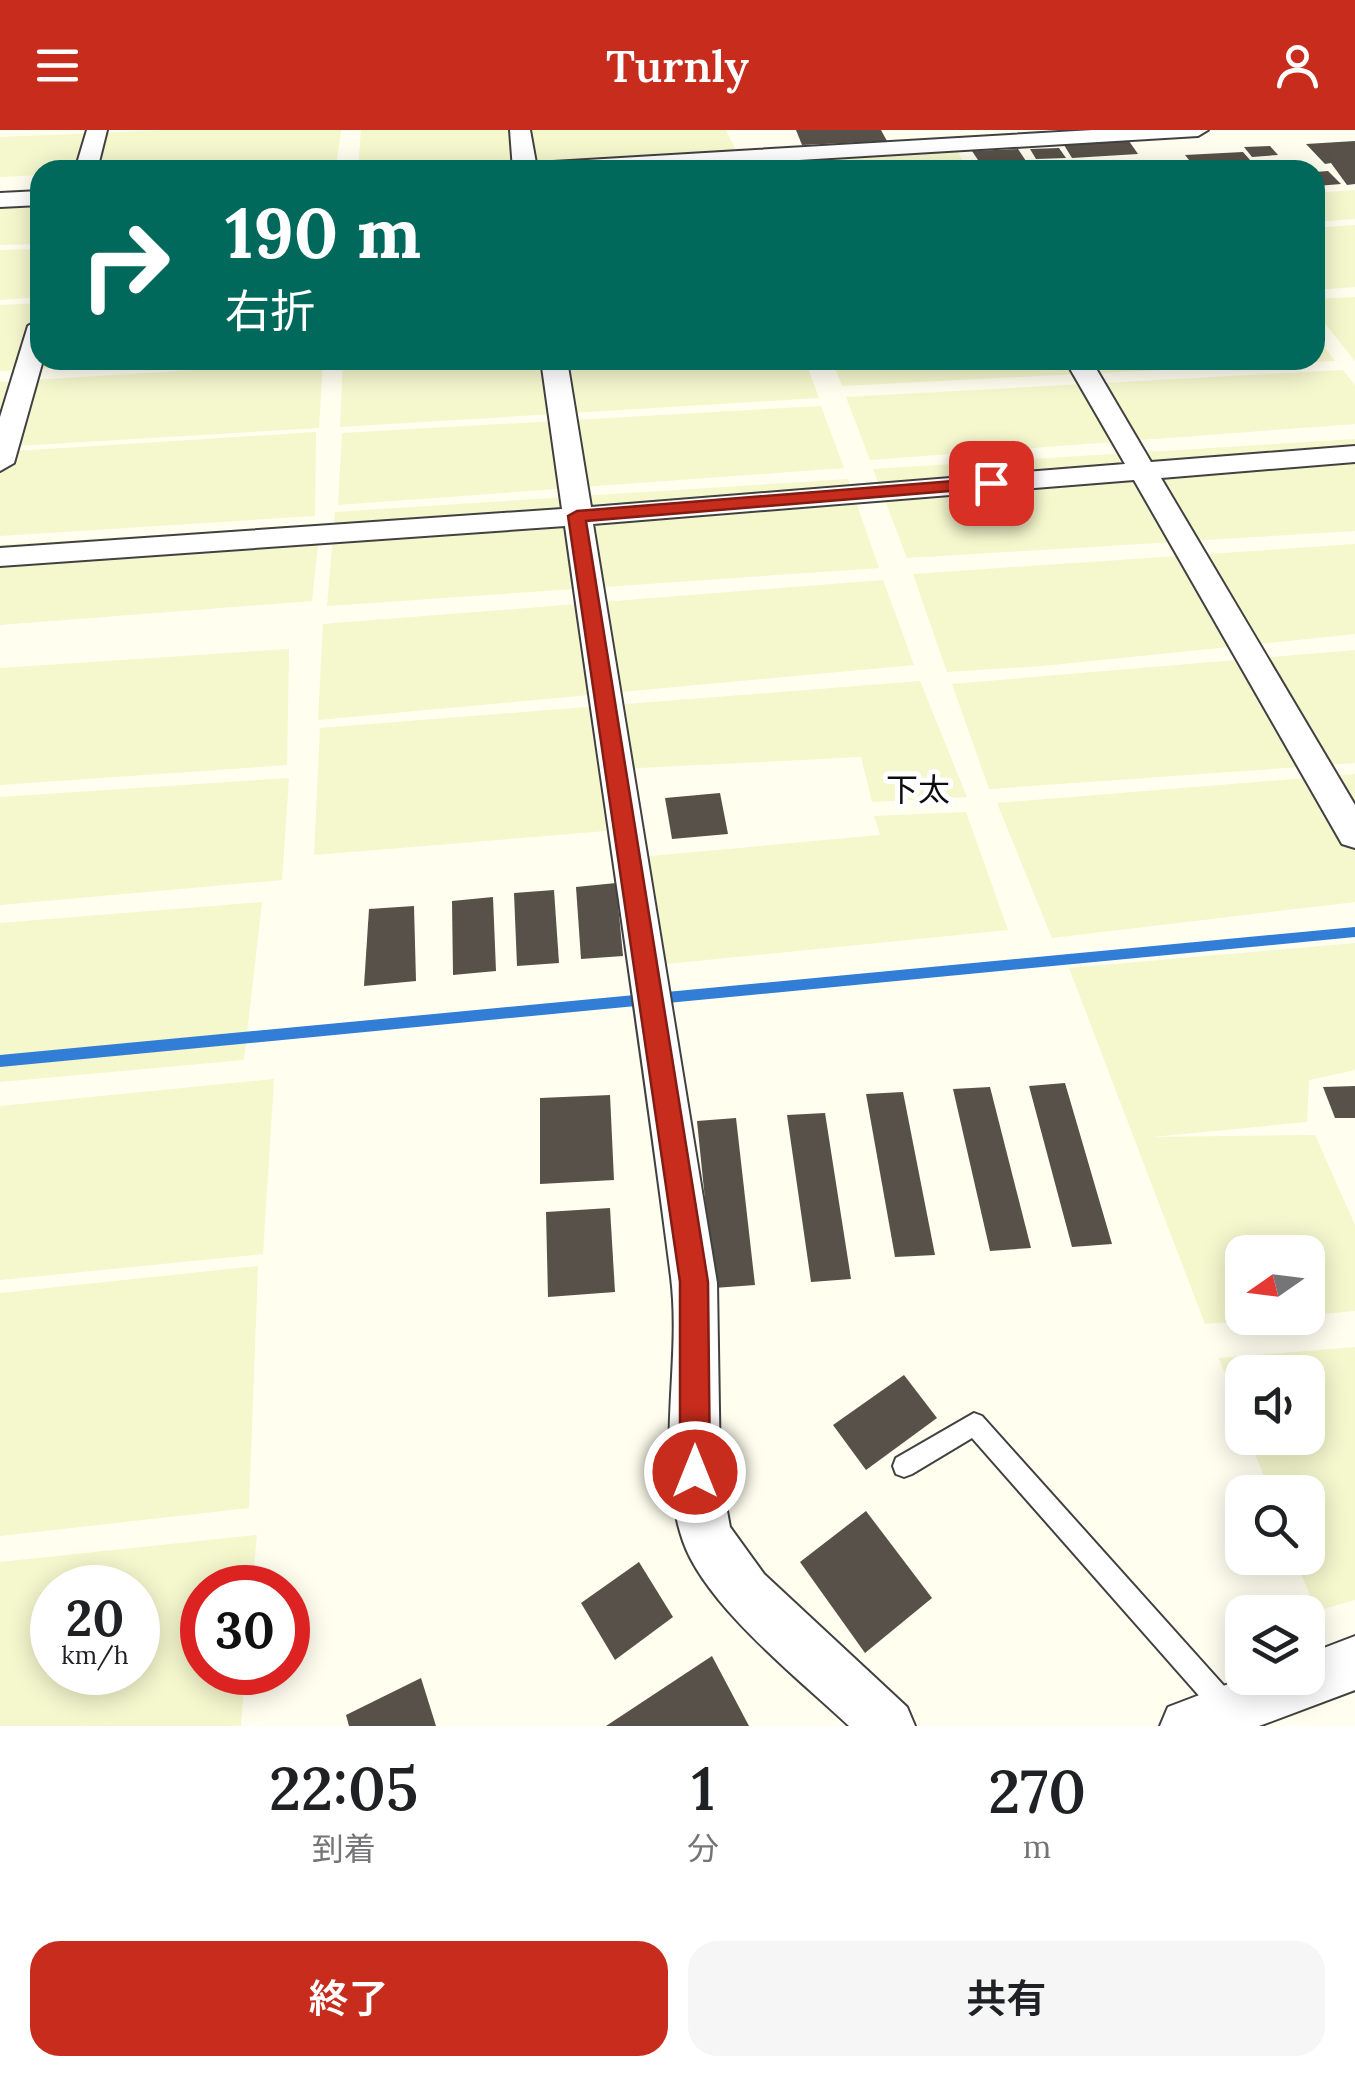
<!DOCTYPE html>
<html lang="ja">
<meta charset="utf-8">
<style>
:root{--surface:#fff;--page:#f6f6f6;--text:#202124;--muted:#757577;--accent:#c72c1d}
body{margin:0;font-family:Lora,"Noto Sans JP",serif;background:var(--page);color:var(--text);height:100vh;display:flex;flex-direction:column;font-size:38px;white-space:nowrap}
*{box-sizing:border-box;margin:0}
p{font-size:32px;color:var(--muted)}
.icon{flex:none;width:55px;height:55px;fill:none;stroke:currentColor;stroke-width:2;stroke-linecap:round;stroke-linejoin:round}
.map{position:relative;height:1596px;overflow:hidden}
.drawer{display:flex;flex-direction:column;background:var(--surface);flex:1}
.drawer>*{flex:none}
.guide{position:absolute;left:30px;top:30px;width:1295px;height:210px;border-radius:30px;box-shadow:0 5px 25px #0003;background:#00695c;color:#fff;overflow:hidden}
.needle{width:65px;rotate:256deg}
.tools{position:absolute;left:1225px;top:1105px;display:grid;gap:20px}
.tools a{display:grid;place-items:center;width:100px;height:100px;border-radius:20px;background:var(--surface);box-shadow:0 5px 25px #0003;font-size:50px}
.speed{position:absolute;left:30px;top:1435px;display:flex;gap:20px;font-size:50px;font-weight:700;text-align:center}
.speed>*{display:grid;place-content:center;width:130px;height:130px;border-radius:50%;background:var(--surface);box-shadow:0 5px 25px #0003;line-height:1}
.speed small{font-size:25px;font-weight:400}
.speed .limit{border:15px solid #d22;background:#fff;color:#111}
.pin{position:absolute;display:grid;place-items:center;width:85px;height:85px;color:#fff;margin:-42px;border-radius:20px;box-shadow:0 5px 15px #0006}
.me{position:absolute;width:110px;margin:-55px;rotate:0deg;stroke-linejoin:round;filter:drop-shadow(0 0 8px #0008)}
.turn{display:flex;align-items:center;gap:35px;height:210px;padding:0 30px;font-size:45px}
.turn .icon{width:130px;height:130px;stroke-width:2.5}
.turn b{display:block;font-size:70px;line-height:85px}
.eta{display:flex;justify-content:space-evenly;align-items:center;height:170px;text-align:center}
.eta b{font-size:60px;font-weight:600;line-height:70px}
.action{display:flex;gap:20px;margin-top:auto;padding:20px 30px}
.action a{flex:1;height:115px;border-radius:30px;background:var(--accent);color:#fff;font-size:40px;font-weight:600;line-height:115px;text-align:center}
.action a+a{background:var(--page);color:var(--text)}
header{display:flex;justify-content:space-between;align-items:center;height:130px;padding:0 30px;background:var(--accent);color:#fff;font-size:45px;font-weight:600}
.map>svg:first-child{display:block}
.farmland{fill:#f5f7cd;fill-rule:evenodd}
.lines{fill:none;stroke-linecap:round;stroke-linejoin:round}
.stream{fill:#327ed6;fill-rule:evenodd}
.building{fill:#575149}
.service-casing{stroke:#414141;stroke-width:4}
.minor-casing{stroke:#414141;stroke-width:4}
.service{fill:#fff;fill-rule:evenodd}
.minor{fill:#fff;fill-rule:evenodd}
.route{fill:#c72c1d;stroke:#811d13;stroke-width:2.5}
.labels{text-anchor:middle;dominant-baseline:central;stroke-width:10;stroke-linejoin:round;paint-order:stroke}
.quarter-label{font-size:32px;fill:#0e0e0e;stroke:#fff}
</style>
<header><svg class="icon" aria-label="menu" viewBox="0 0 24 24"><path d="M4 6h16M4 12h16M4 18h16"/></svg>Turnly<svg class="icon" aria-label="person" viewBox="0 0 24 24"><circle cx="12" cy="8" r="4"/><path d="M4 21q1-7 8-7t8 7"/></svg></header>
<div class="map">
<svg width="1355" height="1596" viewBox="0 0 1355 1596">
<rect width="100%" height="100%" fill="#fffeef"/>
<g class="farmland">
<path d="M171,0H341L337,30L141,40H40V45L0,47V7Z"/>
<path d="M361,0H726L739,27L358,40Z"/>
<path d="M954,15L968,40H761L754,26Z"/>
<path d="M1355,60V89L1315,92V63Z"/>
<path d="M40,61V114L0,115V62Z"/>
<path d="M1355,95V157L1315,160V98Z"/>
<path d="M40,119V167L0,170V120Z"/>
<path d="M1355,167V231L1315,181V169Z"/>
<path d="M40,173V230H196L0,241V175Z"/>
<path d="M1315,205L1335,231L842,256L832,230H1315Z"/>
<path d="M343,230H805L819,268L340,297Z"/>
<path d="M323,232L319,298L0,317V252Z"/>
<path d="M1343,240L1355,255V294L870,330L846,267Z"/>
<path d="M821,276L844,338L338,375L342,303Z"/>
<path d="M316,302L315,386L0,406V322Z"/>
<path d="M1355,309V401L907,428L873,339Z"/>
<path d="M848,349L879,438L327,476L335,382Z"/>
<path d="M320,395L312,471L0,495V415Z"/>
<path d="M1355,414V504L1043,536L947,542L913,444Z"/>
<path d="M883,450L914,535L318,590L323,494Z"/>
<path d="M289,519L287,635L0,655V538Z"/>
<path d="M1355,520V633L989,659L952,554Z"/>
<path d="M920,551L967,667L872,672L861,627L599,640L606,701L314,725L320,598Z"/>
<path d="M1355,644V772L1052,808L997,673Z"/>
<path d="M289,648L282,750L0,775V667Z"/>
<path d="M966,682L1008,800L646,836L629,728L880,705L874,686Z"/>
<path d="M262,772L244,930L0,952V793Z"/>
<path d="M1355,813V940L1309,950L1307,992L1152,1007L1315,1005L1355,1095V1181L1308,1185V1122H1242V1188H1280L1205,1194L1069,838Z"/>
<path d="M274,949L263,1124L0,1150V976Z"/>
<path d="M258,1136L249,1378L0,1406V1163Z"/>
<path d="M1355,1217V1470L1316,1481L1295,1428H1308V1362H1270L1249,1308H1308V1242H1242V1290L1219,1228Z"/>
<path d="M257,1405L252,1457L202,1458V1542L245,1543L241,1596H0V1432ZM52,1458H138V1542H52Z"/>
</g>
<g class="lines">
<path class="stream" d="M1355,797V807L0,937V925Z"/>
</g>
<g class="building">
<path d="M796,0H881L887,11L802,15Z"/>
<path d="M1129,11L1138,24L1072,28L1064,15Z"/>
<path d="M1355,11V54L1347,55L1331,33L1325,34L1306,14Z"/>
<path d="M1270,16L1278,25L1252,27L1244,17Z"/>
<path d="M1059,18L1066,28L1036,29L1030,19Z"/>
<path d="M1018,19L1026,31L980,33L972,21Z"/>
<path d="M1243,22L1258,39L1197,40L1185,25Z"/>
<path d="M1328,41L1341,54L1317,56L1315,42Z"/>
<path d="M720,663L728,704L672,709L665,668Z"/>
<path d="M616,753L623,826L581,829L576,757Z"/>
<path d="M554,760L559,833L517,836L514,763Z"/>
<path d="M493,767L496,841L453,845L452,771Z"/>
<path d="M414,776L416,851L364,856L369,779Z"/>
<path d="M1065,953L1112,1114L1072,1117L1029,956Z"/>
<path d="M1355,956V988H1335L1323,957Z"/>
<path d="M990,957L1031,1118L990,1121L953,959Z"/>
<path d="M903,962L935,1125L895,1127L866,964Z"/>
<path d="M610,965L614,1050L540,1054V968Z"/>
<path d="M825,983L851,1149L811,1152L787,985Z"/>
<path d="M736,988L755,1155L714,1158L697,991Z"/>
<path d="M610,1078L615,1162L548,1167L546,1082Z"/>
<path d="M904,1245L937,1288L866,1340L833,1295Z"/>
<path d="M866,1381L932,1468L865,1523L800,1432Z"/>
<path d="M639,1432L673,1487L615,1530L581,1473Z"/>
<path d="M712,1526L749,1596H606Z"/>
<path d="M421,1548L436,1596H349L346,1585Z"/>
</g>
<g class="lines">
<defs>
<path id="service" d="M974,1283L982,1286L1234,1567L1238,1576L1234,1585L1225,1589L1216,1585L972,1308L912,1344L904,1347L896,1344L893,1336L896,1328Z"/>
<g id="minor">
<path d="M87,0H107L97,40H75Z"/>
<path d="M510,0H530L536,33L1093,0H1208L1198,6L631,40H513Z"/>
<path d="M40,61V75L0,77V63Z"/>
<path d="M40,189L43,230L14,333L0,341V287L28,196Z"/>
<path d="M541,230H567L591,377L1125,334L1065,230H1091L1151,332L1355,316V332L1161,348L1355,675V718L1342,714L1134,350L593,394L717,1153L720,1343L730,1397L764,1444L907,1577L915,1596H849C799,1549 705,1475 683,1411C654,1327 682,1234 671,1147C639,896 600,647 565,396L0,436V418L562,379Z"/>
<path d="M1355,1506V1560L1259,1596H1160L1168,1577L1244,1548H1308V1524Z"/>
</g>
</defs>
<use href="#service" class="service-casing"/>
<use href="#minor" class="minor-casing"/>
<use href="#service" class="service"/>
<use href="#minor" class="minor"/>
</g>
<path class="route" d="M991,348L997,349V357L586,391L708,1152L710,1342L706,1353L695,1357L684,1353L680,1342V1152L568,386L577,381Z"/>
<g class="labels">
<g class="quarter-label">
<text x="918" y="659">下太</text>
</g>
</g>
</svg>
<div class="tools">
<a><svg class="needle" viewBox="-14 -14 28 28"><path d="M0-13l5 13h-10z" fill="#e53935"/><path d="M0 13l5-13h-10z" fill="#757577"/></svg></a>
<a><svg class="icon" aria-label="sound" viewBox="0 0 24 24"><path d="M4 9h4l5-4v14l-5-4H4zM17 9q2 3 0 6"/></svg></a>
<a><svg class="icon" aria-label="search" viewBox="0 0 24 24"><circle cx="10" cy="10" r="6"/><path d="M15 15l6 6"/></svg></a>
<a><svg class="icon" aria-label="layers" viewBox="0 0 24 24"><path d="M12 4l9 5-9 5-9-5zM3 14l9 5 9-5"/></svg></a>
</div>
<div class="speed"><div>20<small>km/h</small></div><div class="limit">30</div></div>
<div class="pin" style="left:991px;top:353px;background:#d93025"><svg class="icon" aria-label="arrive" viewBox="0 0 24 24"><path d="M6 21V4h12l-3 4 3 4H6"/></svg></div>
<svg class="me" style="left:695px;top:1342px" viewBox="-20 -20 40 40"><circle r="17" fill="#c72c1d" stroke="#fff" stroke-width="3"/><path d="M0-11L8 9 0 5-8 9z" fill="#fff"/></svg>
<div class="guide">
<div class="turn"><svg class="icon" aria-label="right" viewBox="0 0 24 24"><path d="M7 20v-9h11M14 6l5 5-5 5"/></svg><div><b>190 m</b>右折</div></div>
</div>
</div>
<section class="drawer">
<div class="eta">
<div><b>22:05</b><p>到着</p></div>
<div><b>1</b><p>分</p></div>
<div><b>270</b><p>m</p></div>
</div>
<div class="action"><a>終了</a><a>共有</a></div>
</section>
